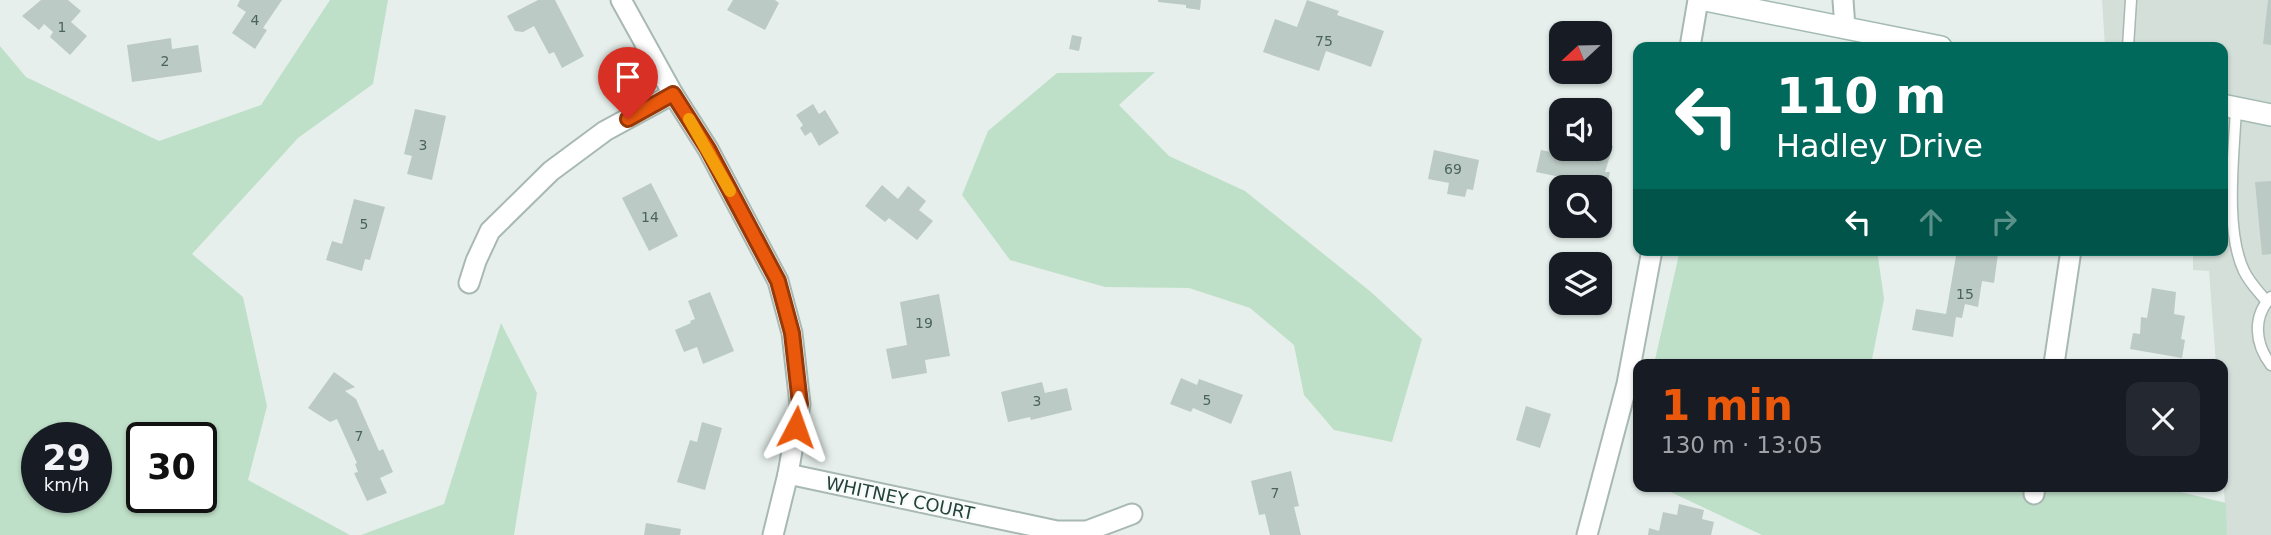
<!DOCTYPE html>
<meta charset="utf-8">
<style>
:root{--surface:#171b24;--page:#242831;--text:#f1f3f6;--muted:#9ea1a6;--accent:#ea580c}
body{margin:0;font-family:"DejaVu Sans",sans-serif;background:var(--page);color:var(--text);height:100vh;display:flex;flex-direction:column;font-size:26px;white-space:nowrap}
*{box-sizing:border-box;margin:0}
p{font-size:23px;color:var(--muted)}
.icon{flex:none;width:38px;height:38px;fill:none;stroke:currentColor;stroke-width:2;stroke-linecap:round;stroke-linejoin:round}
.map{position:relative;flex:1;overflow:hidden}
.drawer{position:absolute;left:1633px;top:359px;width:595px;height:133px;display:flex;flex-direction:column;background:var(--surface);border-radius:14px;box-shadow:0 2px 5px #0004}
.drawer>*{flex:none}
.guide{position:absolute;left:1633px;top:42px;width:595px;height:214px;border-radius:14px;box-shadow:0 2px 5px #0004;background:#00695c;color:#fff;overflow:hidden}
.needle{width:46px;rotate:248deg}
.controls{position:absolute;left:1549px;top:21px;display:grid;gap:14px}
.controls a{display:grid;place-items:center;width:63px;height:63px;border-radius:14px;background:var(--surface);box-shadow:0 2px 5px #0004;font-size:35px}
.speed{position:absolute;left:21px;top:422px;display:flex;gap:14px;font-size:35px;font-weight:700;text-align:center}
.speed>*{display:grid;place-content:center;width:91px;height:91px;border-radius:50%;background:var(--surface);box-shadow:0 2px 5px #0004;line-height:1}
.speed small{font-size:18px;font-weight:400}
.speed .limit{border:4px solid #111;border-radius:10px;background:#fff;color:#111}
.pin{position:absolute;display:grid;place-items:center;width:60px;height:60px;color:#fff;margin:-72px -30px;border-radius:50% 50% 50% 0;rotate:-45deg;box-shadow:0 0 7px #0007}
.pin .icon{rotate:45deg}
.me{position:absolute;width:77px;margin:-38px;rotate:4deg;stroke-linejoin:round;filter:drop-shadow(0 0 5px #0008)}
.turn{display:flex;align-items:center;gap:24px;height:147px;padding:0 28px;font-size:32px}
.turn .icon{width:91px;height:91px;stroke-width:2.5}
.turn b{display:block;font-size:49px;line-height:60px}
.lanes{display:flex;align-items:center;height:66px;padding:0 28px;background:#0003;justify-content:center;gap:35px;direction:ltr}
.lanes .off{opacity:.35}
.round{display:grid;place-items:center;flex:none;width:74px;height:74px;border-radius:14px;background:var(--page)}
.headline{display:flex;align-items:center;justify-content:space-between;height:119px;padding:0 28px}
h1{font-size:42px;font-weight:800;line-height:52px;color:var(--accent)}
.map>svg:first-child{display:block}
.built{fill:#d4dfda}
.green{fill:#bfe0c8;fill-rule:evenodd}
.building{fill:#bbcac4}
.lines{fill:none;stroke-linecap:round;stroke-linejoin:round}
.service-casing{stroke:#a8b8b2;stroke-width:13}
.minor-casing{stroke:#a8b8b2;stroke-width:23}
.secondary-casing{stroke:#a4bbb3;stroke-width:24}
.service{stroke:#fff;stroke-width:10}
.minor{stroke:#fff;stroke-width:19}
.secondary{stroke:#fff;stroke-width:21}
.route-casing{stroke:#983908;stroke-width:18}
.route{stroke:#ea580c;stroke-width:12}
.slow{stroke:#f59e0b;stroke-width:12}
.labels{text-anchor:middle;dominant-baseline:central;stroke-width:5;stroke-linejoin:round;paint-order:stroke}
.number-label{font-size:14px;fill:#4a645c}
.street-label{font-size:18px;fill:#24423a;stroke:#f7fbf9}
</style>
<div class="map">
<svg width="2271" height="535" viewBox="0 0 2271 535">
<rect width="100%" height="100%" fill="#e6efeb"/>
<path class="built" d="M2102,0H2271V535H2227L2222,459V364H2216L2209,271L2193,270V250H2222V47H2105Z"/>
<g class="green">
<path d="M330,0H388L373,84L298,138L192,254L243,297L267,406L248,480L350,535H0V46L26,77L159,141L261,105ZM37,438H96V497H37ZM142,438H201V497H142Z"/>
<path d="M1155,72L1119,105L1169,156L1245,191L1371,292L1422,339L1392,442L1334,430L1304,395L1294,345L1250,308L1189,288L1105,287L1010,260L962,195L988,131L1057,73Z"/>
<path d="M1680,250H1877L1884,299L1871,364H1654Z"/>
<path d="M501,323L537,393L514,535H361L444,504Z"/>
<path d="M1660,487H2160L2226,503L2227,535H1762Z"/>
</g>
<g class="building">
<path d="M41,0H68L81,11L71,22L87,36L70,55L50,37L53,32L44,24L39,30L22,16Z"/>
<path d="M240,0H282L263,28L267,30L255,49L232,33L246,12L237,6Z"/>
<path d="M538,0H555L584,56L562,68L554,52L549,54L534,26L523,32L515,31L507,16Z"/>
<path d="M733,0H775L779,3L765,30L727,10Z"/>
<path d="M1158,0H1201L1200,10L1186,8V5L1158,2Z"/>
<path d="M1307,0L1339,11L1337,15L1384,31L1371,67L1326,51L1319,71L1263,52L1275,19L1297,27Z"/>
<path d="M2268,0H2271V45L2263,44Z"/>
<path d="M1072,35L1082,37L1079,51L1069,49Z"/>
<path d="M171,38L172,49L198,45L202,72L132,82L127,45Z"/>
<path d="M813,104L819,114L825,110L839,133L819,146L811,132L805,136L800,128L803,125L796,115Z"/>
<path d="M415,109L446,116L432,180L407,174L412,156L404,154Z"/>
<path d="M1600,143L1613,146L1605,172H1610L1605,195L1600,194V187H1561V197L1556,196L1560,177L1536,172L1541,150L1571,156L1570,149H1600Z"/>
<path d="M1434,150L1479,160L1473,190L1467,189L1465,197L1447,194L1449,183L1428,179Z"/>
<path d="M2271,181V254L2262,255L2255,182Z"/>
<path d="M651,183L678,236L649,251L622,198Z"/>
<path d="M882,185L898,199L908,186L926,201L919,210L933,221L917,240L889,218L885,222L865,206Z"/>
<path d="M354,199L385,207L370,260L365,259L362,271L326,260L332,241L342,244Z"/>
<path d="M1957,250L1998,254L1994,283L1982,281L1978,307L1965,304L1962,318L1956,317L1953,337L1912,330L1916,309L1946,314Z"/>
<path d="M2152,288L2176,292L2174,314L2185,316L2181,339L2185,340L2182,358L2130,349L2133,333L2140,334L2141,317L2147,318Z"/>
<path d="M710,292L734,351L703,364L697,347L684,352L675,330L691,323L690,321L695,319L688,301Z"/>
<path d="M939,294L950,356L925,360L927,373L892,379L886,349L907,345L900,302Z"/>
<path d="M334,372L355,387L345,391L356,399L379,451L383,449L393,472L380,478L387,493L367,501L354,473L358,472L355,464L357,463L337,419L330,422L308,408Z"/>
<path d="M1181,378L1197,385L1199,379L1243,395L1231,424L1193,408L1191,412L1170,404Z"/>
<path d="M1042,382L1045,393L1067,388L1072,410L1031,420L1030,417L1008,422L1001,392Z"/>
<path d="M1526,406L1551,414L1540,448L1516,440Z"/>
<path d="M702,422L722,428L705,490L677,482L690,440L697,442Z"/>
<path d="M1291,471L1299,506L1294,507L1301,535H1270L1265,514L1259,515L1251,481Z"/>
<path d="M1679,504L1704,510L1702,519L1714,522L1711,535H1648L1649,528L1659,531L1663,512L1677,515Z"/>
<path d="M646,523L681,529L680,535H644Z"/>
</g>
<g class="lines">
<defs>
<g id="service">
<path d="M2128,47L2131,0"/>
<path d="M2236,108C2234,154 2224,229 2244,271C2249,282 2259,292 2267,302"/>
<path d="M2271,297C2252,317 2255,344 2271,365"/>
</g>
<g id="minor">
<path d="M621,0L673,94L708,149L778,281L792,333L800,404L788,474L773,535"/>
<path d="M1843,0L1845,28"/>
<path d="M1690,47L1698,0"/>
<path d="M469,283L476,261L490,231L551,171L605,131L673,94"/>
<path d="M2054,364L2071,250"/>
<path d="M788,474L1057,531H1087L1132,514"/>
<path d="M2034,494L2035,486"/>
<path d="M1587,535L1627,384L1652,250"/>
</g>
<g id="secondary">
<path d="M1705,0L1941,47"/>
<path d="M2222,105L2271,115"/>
</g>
</defs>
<use href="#service" class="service-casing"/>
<use href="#minor" class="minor-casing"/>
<use href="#secondary" class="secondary-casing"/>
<use href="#service" class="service"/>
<use href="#minor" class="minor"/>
<use href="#secondary" class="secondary"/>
</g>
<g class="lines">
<defs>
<path id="route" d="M628,119L673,94L708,149L778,281L792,333L800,404L796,427"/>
</defs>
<use href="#route" class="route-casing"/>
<use href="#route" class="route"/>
<path class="slow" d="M689,119L730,191"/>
</g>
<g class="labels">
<g class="number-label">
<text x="255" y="20">4</text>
<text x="62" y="27">1</text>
<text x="1324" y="41">75</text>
<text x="165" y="61">2</text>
<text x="423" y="145">3</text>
<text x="1453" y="169">69</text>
<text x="650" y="217">14</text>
<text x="364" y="224">5</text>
<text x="1965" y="294">15</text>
<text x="924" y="323">19</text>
<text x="1207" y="400">5</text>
<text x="1037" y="401">3</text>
<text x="359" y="436">7</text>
<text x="1275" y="493">7</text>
</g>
<g class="street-label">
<text transform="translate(900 498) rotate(12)">WHITNEY COURT</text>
</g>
</g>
</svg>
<div class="controls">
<a><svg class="needle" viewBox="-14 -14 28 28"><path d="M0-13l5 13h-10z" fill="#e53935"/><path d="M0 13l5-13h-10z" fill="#9ea1a6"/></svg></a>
<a><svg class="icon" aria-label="sound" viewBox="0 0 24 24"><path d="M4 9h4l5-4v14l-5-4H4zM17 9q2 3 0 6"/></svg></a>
<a><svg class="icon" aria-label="search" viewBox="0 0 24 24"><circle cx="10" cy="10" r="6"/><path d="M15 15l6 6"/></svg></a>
<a><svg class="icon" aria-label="layers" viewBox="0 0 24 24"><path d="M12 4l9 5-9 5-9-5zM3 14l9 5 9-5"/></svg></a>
</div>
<div class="speed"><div>29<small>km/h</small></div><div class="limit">30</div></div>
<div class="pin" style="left:628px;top:119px;background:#d93025"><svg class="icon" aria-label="arrive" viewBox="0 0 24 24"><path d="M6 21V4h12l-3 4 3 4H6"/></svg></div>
<svg class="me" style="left:796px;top:427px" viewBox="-20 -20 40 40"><path d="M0-17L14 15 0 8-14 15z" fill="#ea580c" stroke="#fff" stroke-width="4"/></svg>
<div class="guide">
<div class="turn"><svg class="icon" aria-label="left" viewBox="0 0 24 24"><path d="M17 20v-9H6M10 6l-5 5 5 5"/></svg><div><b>110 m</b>Hadley Drive</div></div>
<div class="lanes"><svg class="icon" aria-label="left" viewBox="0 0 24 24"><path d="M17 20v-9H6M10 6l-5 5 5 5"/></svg><svg class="icon off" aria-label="ahead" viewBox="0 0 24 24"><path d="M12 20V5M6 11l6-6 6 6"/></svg><svg class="icon off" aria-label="right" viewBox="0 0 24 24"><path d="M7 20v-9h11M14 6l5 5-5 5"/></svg></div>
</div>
<section class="drawer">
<div class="headline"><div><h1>1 min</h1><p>130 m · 13:05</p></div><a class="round"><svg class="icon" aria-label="close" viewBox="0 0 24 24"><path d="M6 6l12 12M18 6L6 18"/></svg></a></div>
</section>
</div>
